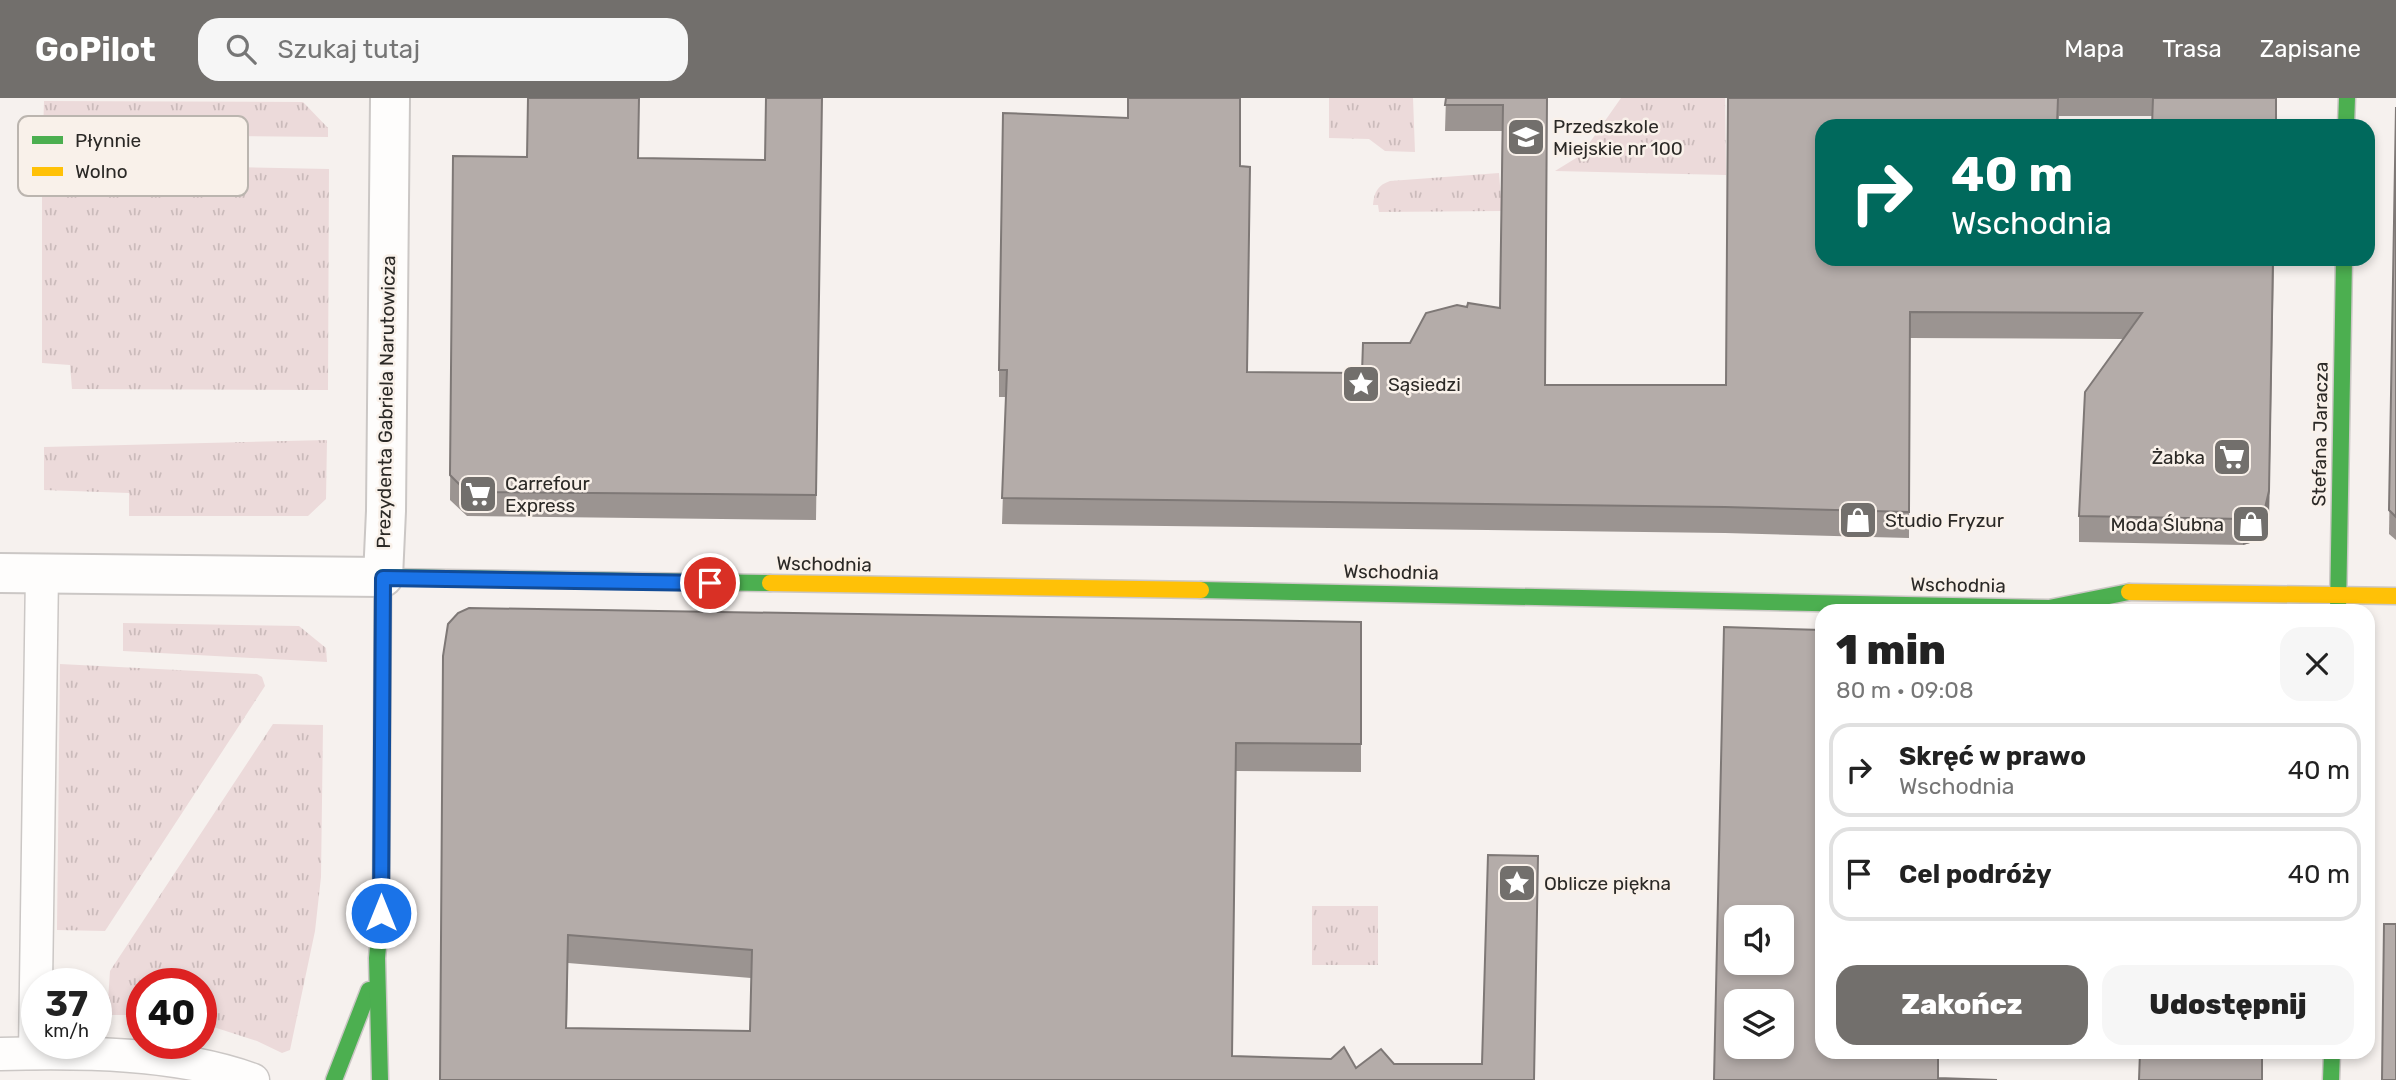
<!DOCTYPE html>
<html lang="pl">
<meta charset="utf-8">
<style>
:root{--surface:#fff;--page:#f6f6f6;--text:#222;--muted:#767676;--line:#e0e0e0;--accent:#726f6c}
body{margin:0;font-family:Rubik,sans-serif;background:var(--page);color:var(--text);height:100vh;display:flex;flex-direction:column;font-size:26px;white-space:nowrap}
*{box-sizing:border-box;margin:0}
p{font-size:23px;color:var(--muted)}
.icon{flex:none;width:38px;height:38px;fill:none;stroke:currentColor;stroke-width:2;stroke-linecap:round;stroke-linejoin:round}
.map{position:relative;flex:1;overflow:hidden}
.panel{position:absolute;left:1815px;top:506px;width:560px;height:455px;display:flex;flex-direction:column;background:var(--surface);border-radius:21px;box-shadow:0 4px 10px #0003}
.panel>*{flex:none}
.top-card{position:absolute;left:1815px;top:21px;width:560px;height:147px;border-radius:21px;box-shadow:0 4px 10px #0003;background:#00695c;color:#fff;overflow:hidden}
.buttons{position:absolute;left:1724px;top:807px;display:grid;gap:14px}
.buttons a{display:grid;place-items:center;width:70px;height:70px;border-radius:14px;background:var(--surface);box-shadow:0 4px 10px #0003;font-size:35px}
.speed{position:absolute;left:21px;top:870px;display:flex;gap:14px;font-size:35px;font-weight:700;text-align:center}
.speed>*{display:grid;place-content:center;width:91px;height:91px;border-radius:50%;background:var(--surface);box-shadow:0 4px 10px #0003;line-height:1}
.speed small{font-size:18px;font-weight:400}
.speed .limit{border:10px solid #d22;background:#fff;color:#111}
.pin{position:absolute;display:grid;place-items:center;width:60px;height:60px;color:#fff;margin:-30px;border:4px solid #fff;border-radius:50%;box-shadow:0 2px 7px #0007}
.me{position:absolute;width:77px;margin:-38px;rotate:0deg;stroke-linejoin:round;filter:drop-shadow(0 0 5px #0008)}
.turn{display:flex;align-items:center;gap:24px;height:147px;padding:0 21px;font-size:32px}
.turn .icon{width:91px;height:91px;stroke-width:2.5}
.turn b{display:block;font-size:49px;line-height:60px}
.round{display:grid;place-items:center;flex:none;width:74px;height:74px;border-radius:21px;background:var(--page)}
.headline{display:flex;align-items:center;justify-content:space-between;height:119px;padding:0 21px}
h1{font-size:42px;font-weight:800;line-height:52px}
.primary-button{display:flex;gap:14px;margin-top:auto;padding:14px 21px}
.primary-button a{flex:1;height:80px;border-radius:21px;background:var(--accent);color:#fff;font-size:28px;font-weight:800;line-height:80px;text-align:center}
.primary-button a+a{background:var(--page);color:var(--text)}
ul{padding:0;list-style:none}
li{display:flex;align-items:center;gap:21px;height:94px;margin:0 14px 10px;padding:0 7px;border:4px solid var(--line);border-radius:21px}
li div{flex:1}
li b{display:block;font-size:26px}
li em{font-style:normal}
header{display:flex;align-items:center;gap:42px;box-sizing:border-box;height:98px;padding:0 35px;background:var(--accent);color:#fff}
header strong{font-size:33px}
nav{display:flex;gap:38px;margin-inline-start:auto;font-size:24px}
.search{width:490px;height:63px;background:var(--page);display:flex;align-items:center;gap:18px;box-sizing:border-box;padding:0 24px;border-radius:21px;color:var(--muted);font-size:26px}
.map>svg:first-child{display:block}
.grass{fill:url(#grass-tufts)}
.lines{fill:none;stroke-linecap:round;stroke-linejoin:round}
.lane-casing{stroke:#cbc7c5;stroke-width:35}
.street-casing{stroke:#cbc7c5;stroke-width:42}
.fast-casing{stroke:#cbc7c5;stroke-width:19}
.slow-casing{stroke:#cbc7c5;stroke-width:19}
.lane{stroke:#fefdfc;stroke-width:32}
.street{stroke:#fefdfc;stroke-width:38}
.fast{stroke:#4caf50;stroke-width:16}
.slow{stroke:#ffc107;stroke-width:16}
.wall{fill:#9b9491;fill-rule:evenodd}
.shaded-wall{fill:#7e7876}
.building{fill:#b4aca9;stroke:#7e7876;stroke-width:2;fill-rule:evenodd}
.route-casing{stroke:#114b97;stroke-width:18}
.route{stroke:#1a73e8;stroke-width:12}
.labels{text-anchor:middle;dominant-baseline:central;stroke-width:5;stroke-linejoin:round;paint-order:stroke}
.poi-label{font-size:19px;fill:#2b2926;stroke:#f9f1ea;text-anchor:start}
.street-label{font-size:19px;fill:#2b2926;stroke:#f9f1ea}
.key{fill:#f9f1ea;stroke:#bbb5af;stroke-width:2}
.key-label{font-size:19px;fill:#2b2926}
</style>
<header>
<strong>GoPilot</strong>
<div class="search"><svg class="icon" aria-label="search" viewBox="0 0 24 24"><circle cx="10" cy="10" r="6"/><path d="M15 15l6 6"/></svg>Szukaj tutaj</div>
<nav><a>Mapa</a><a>Trasa</a><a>Zapisane</a></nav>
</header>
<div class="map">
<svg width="2396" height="982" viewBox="0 0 2396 982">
<defs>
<pattern id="grass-tufts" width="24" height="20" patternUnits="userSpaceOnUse" patternTransform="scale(1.75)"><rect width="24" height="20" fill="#ecdada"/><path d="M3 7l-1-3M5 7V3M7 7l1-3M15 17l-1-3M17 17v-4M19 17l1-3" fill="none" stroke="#cbbbbb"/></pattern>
</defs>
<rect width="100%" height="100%" fill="#f6f1ee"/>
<g class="grass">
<path d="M1329,0H1413L1415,54L1385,53L1369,41L1329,40Z"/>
<path d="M1621,0H1725L1726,77L1555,73L1581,57Z"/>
<path d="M44,3L303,4L328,30V39L43,36Z"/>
<path d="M42,65L329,71L328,292L72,291L70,267L42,265Z"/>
<path d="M1499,75L1502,113L1379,114L1378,107H1373C1374,94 1378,87 1390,83Z"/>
<path d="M327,342L326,401L308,418H129V395L44,392V349Z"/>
<path d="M123,525L299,528L326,550L327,564L123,553Z"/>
<path d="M60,566L257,576L262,579L265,588L105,833L57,832Z"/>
<path d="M273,626L323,627L321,779L315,833L290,952L282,955L257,943L201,925V886H142V917H107L110,873Z"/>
<rect x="1312" y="808" width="66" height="59"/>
</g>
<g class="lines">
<defs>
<g id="lane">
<path d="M35,955L42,475"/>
<path d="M0,956C79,954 178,954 253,982"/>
</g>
<path id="street" d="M0,475L383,479L386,413L390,0"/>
<g id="fast">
<path d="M2346,28L2347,0"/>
<path d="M1201,492L2049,510L2129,494"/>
<path d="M2338,513L2344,161"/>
<path d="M334,982L369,892"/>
<path d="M380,982L377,860L381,815L383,479L770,485"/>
<path d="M2331,982L2332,954"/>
</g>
<g id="slow">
<path d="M770,485L1201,492"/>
<path d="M2129,494L2396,498"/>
</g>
</defs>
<use href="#lane" class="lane-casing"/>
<use href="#street" class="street-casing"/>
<use href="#fast" class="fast-casing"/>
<use href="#slow" class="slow-casing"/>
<use href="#lane" class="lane"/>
<use href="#street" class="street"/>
<use href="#fast" class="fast"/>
<use href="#slow" class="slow"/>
</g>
<g class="wall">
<path d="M822,0L816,422L467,418L450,402L453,58L765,62Z"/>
<path d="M1446,0H1547L1545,287H1726L1728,0H2277L2276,28L2152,18H2059L2058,28H1822V161H2274L2269,419L2264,441L2243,447L2079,444V418L2123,241L1910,240L1909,440L1725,435L1002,426L1006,299H999V272L1128,20L1240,68L1247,274L1362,275L1467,209L1500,210L1502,33H1445Z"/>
<path d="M2396,9V442L2389,436Z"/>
<path d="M1361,524V674L1236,673L1232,958L1356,970L1394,966L1534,982H440L443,558ZM568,865L751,880L750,933L567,930Z"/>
</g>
<path class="shaded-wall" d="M2273,161L2269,419L2264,441L2243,447V421Z"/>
<g class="building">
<path d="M528,0H639L638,60L765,62L766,0H822L816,397L467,394L450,377L453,58L527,59Z"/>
<path d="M1128,0H1240V68L1250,69L1247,274L1362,275L1363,245H1410L1426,215L1457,207L1467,209L1468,205L1500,210L1503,7H1445L1446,0H1547L1545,287H1726L1728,0H2058L2057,28H1822V161H2273L2269,393L2264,414L2243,421L2079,418L2085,294L2142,215L1910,214L1909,414L1725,409L1002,400L1007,272H999L1003,15L1128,20Z"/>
<path d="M2153,0H2276V28H2152Z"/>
<path d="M2396,9V419L2389,412Z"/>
<path d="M469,510L1361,524V646L1236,645L1232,958L1331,961L1344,949L1356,970L1381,951L1394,966H1482L1488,757L1538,758L1534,982H440L443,558L448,526L458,515ZM568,837L752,852L750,933L566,930Z"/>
<path d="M1724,529L1822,532V954H1938V980L1997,982H1714ZM1736,819H1782V864H1736ZM1736,903H1782V948H1736Z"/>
<path d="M2384,826H2396V982H2382Z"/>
<path d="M2140,954H2262V982H2139Z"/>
</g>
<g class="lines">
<defs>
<path id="route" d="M381,815L383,480L710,485"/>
</defs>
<use href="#route" class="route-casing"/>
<use href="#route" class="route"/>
</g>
<defs>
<symbol id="school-square" viewBox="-11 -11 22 22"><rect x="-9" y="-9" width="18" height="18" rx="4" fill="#726f6c" stroke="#f9f1ea"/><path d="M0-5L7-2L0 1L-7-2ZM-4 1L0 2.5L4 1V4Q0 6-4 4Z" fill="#fff"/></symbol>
<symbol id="sight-square" viewBox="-11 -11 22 22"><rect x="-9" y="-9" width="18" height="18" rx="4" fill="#726f6c" stroke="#f9f1ea"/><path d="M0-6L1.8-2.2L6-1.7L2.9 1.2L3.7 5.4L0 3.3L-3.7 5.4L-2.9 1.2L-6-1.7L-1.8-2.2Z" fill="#fff"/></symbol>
<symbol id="supermarket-square" viewBox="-11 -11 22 22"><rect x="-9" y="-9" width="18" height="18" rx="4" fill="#726f6c" stroke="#f9f1ea"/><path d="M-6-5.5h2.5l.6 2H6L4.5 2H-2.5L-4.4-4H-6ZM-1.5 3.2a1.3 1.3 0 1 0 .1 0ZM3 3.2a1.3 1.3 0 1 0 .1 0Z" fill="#fff"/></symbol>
<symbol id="shop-square" viewBox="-11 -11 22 22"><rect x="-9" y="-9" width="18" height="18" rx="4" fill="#726f6c" stroke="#f9f1ea"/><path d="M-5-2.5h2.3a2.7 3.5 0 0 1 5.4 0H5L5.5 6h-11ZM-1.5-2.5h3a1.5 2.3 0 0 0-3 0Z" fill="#fff"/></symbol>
</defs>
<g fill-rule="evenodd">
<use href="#school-square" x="1504" y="17" width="44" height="44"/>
<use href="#sight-square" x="1339" y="264" width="44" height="44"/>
<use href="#supermarket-square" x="2210" y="337" width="44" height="44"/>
<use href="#supermarket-square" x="456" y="374" width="44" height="44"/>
<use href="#shop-square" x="1836" y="400" width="44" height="44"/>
<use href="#shop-square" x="2229" y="404" width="44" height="44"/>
<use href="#sight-square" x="1495" y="763" width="44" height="44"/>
</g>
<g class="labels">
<g class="poi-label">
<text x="1553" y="28">Przedszkole<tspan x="1553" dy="22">Miejskie nr 100</tspan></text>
<text x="1388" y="286">Sąsiedzi</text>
<text x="2205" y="359" text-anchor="end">Żabka</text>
<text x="505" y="385">Carrefour<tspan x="505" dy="22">Express</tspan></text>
<text x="1885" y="422">Studio Fryzur</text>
<text x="2224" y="426" text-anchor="end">Moda Ślubna</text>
<text x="1544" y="785">Oblicze piękna</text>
</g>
<g class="street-label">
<text transform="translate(386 304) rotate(-89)">Prezydenta Gabriela Narutowicza</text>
<text transform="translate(2320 336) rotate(-89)">Stefana Jaracza</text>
<text transform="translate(824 466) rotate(1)">Wschodnia</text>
<text transform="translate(1391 474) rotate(1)">Wschodnia</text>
<text transform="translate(1958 487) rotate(1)">Wschodnia</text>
</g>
</g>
<rect x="18" y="18" width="230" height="80" rx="10" class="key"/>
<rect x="32" y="38" width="31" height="8" fill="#4caf50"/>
<rect x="32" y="69" width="31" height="9" fill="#ffc107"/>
<g class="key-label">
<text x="75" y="49">Płynnie</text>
<text x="75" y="80">Wolno</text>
</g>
</svg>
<div class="buttons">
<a><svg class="icon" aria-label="sound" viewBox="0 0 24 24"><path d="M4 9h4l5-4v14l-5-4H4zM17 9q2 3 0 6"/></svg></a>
<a><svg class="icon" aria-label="layers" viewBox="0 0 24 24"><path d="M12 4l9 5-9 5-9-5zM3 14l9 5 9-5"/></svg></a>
</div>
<div class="speed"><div>37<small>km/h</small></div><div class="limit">40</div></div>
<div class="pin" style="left:710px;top:485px;background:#d93025"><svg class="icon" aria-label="arrive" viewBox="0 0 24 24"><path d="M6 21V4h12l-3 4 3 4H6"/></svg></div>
<svg class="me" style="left:381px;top:815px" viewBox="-20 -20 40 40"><circle r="17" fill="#1a73e8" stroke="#fff" stroke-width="3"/><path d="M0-11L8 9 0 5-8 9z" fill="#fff"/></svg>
<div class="top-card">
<div class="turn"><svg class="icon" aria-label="right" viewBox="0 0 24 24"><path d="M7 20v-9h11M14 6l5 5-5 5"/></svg><div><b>40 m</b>Wschodnia</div></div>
</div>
<section class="panel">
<div class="headline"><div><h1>1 min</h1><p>80 m · 09:08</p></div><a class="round"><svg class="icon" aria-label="close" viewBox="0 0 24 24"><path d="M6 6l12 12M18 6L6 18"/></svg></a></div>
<ul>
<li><svg class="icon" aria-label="right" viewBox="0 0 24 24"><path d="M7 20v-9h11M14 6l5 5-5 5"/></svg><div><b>Skręć w prawo</b><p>Wschodnia</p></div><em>40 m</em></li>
<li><svg class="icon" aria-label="arrive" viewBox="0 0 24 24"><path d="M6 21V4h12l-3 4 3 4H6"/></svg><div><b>Cel podróży</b></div><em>40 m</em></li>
</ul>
<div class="primary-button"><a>Zakończ</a><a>Udostępnij</a></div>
</section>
</div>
